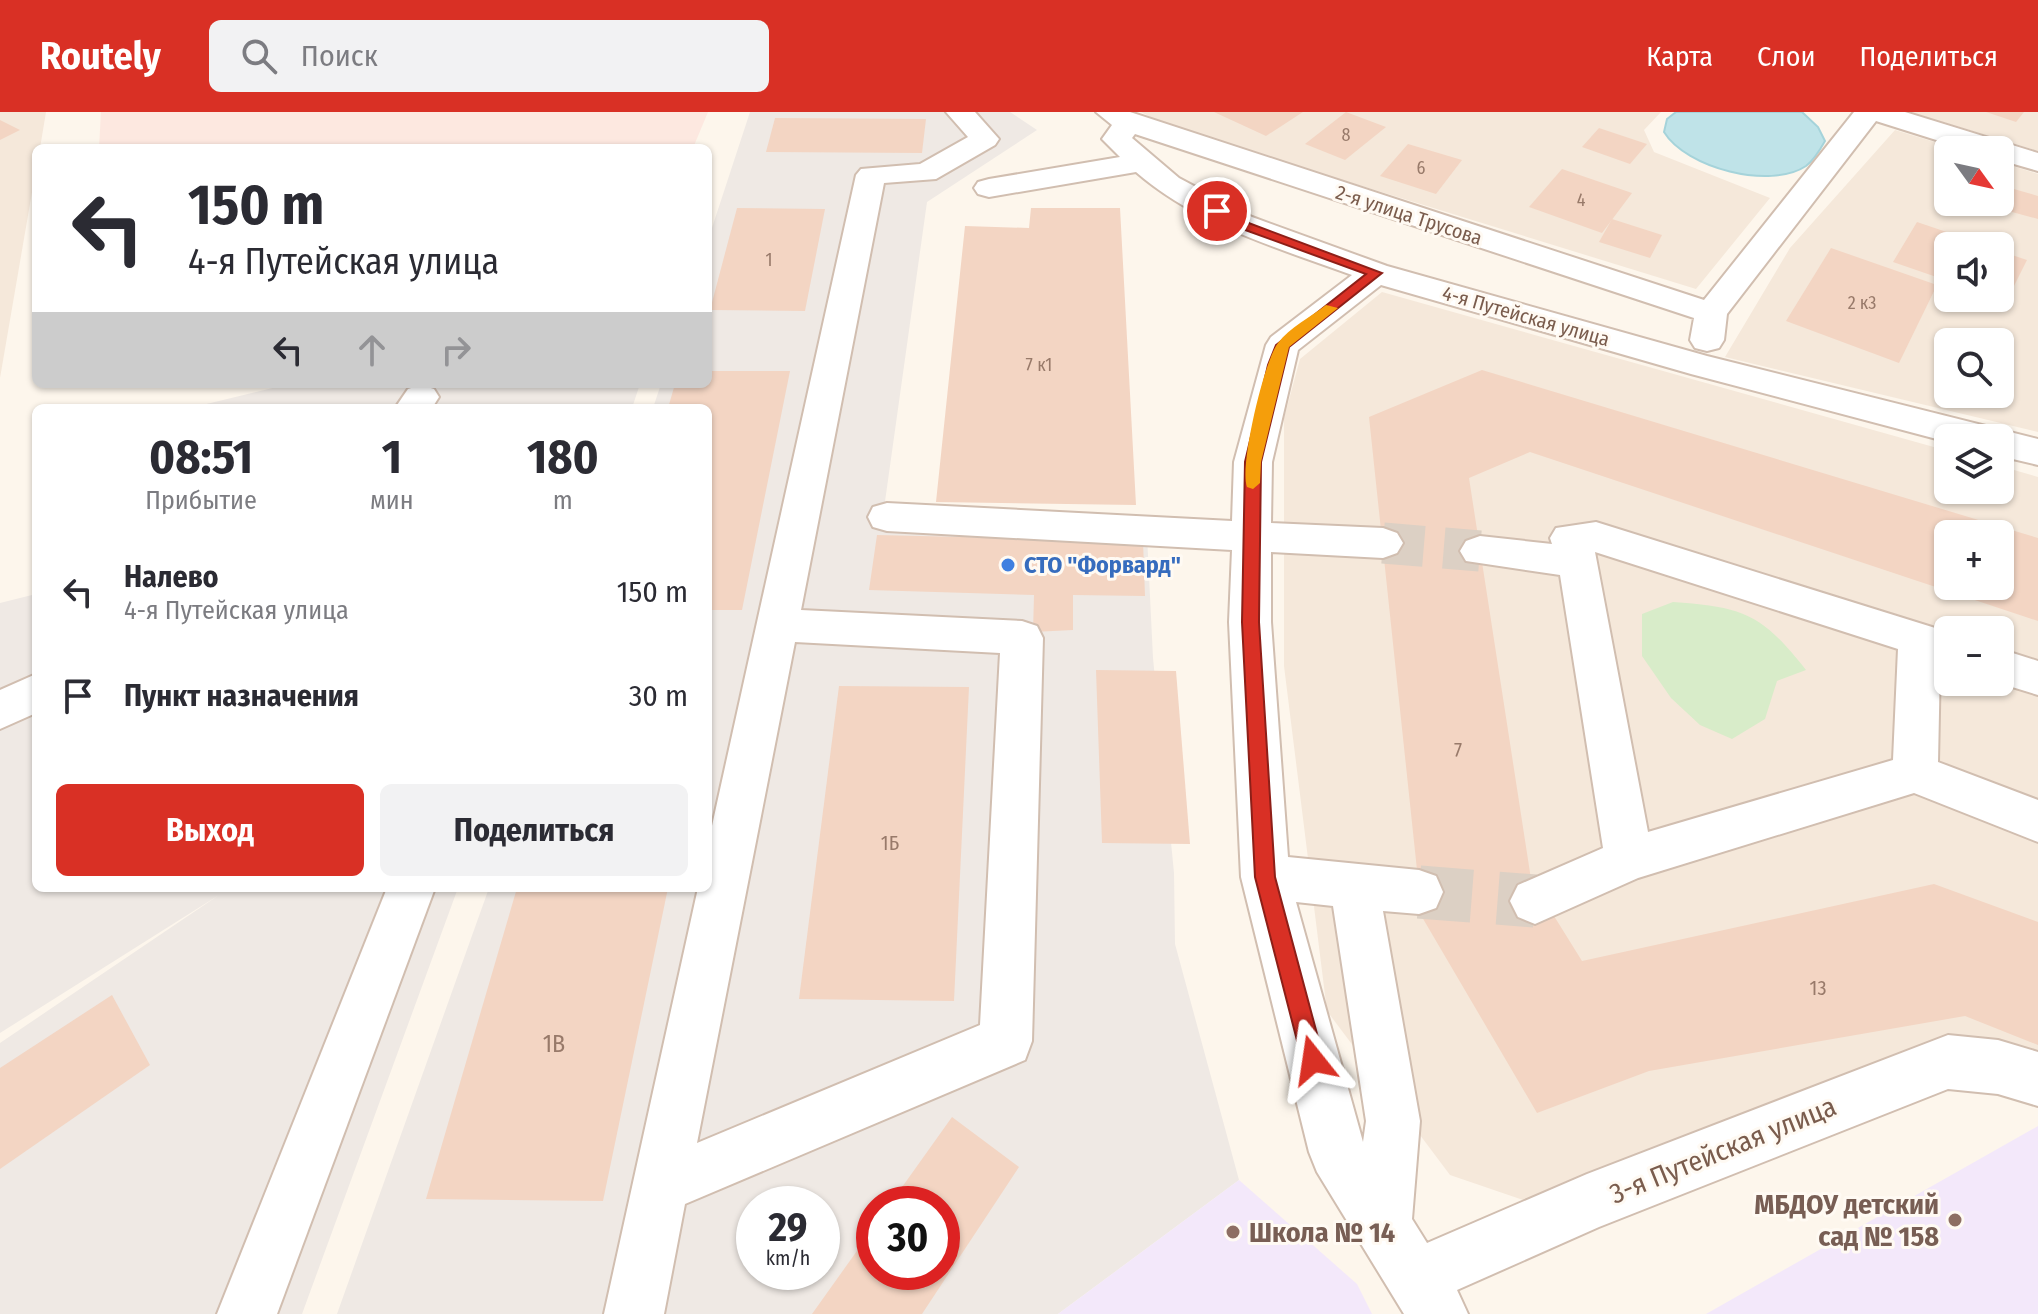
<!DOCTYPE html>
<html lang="ru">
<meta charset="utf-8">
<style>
:root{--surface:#fff;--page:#f2f2f3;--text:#2b2b33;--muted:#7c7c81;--accent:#d93025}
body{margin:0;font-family:"Fira Sans Condensed",sans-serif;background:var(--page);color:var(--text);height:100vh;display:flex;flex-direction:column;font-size:30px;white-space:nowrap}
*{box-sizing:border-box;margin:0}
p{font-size:26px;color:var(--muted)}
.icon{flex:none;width:44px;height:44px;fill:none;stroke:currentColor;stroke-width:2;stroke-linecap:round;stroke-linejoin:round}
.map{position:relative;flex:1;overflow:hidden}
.side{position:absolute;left:32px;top:292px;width:680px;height:488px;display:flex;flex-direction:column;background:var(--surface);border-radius:12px;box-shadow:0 2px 6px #0004}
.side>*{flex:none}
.top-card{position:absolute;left:32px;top:32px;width:680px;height:244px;border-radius:12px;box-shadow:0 2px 6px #0004;background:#fff;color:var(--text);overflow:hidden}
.needle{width:52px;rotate:123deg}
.tools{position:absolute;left:1934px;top:24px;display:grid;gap:16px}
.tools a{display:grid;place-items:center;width:80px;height:80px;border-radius:12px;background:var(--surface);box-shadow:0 2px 6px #0004;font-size:40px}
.speed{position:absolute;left:736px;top:1074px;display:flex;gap:16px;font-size:40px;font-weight:700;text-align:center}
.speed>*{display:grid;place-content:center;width:104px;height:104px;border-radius:50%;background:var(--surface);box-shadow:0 2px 6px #0004;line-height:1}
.speed small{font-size:20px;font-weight:400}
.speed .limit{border:12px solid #d22;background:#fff;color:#111}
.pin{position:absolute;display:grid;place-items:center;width:68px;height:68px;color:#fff;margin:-34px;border:4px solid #fff;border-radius:50%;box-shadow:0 2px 8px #0007}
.me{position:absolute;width:88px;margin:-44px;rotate:345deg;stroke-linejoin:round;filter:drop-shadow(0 0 6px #0008)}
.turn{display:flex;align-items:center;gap:28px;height:168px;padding:0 24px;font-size:36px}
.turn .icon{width:104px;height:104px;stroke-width:2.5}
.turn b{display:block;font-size:56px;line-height:68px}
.lanes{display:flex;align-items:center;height:76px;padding:0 24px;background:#0003;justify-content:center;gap:40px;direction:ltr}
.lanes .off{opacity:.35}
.eta{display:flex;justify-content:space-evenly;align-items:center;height:136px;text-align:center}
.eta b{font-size:48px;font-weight:700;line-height:56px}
.primary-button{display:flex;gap:16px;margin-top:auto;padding:16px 24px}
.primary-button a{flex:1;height:92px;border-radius:12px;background:var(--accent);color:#fff;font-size:32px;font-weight:700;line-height:92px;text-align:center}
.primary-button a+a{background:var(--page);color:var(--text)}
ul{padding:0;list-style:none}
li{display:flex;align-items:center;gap:24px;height:104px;padding:0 24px}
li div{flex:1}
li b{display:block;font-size:30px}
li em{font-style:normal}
header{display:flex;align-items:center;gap:48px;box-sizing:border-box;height:112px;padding:0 40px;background:var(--accent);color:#fff}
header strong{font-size:38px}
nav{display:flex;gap:44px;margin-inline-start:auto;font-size:28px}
.search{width:560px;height:72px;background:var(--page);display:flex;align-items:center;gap:20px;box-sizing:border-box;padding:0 28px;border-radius:12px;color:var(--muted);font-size:30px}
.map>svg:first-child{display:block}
.residential{fill:#f5e8da;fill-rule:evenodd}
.commercial{fill:#fde8e0}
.industrial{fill:#efe9e4;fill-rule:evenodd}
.education{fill:#f3e8fa}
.green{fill:#d8ecc9}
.water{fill:#bfe3e8;stroke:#a5d3da;stroke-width:2}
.building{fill:#f3d5c3;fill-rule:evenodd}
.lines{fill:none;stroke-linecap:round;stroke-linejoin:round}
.minor-tunnel-far1{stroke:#dcd0c4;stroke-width:41;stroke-dasharray:41 20;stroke-linecap:butt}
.minor-tunnel{stroke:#dcd0c4;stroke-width:53;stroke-dasharray:53 26;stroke-linecap:butt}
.minor-casing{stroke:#d1beb0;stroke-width:4}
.minor{fill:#fff;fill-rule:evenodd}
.route{fill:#d93025;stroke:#8d1f18;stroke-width:2}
.slow{fill:#f59e0b}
.shop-dot{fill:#3f7fe0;stroke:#fffaf3;stroke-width:3}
.education-dot{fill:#8d6e63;stroke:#fffaf3;stroke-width:3}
.labels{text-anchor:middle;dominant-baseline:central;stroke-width:6;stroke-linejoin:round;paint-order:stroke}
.far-number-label{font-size:18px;fill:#987a6a}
.far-street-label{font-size:20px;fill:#7a5c4d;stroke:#fffaf3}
.number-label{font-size:20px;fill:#987a6a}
.shop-label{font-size:24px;font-weight:bold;fill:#366cbe;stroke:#fffaf3;text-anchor:start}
.near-number-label{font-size:24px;fill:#987a6a}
.near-street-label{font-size:28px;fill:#7a5c4d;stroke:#fffaf3}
.near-education-label{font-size:28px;font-weight:bold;fill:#785e54;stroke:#fffaf3;text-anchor:end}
</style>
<header>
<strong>Routely</strong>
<div class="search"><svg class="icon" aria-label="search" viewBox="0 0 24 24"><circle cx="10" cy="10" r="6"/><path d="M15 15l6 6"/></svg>Поиск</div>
<nav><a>Карта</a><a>Слои</a><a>Поделиться</a></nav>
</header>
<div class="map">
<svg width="2038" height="1202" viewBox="0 0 2038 1202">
<rect width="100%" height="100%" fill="#fdf6ec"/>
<g class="residential">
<path d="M0,0H46L40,36H36V57L0,266Z"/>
<path d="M1141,0H1661L1644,18L1654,40L1770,86L1696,177L1167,14Z"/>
<path d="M1910,0H2038V39Z"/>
<path d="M1895,18L1961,38H1948V90H2000V50L2038,62V320L1725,245L1790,136ZM1948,134H2000V186H1948ZM1948,230H2000V282H1948Z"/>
<path d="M1382,180L1948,339V378H2000V354L2038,365V978L1970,958L1529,1090L1450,1063L1327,899L1284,554V306L1300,247ZM1948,422H2000V474H1948ZM1948,518H2000V570H1948Z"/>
</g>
<path class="commercial" d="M101,0H708L693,36H99Z"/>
<g class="industrial">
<path d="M750,0H1010L1037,18L927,90L881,418L1147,423L1153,546L1174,761L1175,832L1239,1068L1058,1202H337L489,776H708V296H653L661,272H708V128ZM754,1092H822V1160H754ZM874,1092H942V1160H874Z"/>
<path d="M289,272H640L632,296H190Z"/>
<path d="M36,482V776H458L302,1202H0V931L219,783L0,921V491Z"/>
</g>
<g class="education">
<path d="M2038,1014V1202H1706Z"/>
<path d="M1239,1068L1357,1172L1372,1202H1058Z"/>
</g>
<path class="green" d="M1673,490C1744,495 1762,502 1806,558L1777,569L1765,607L1732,627L1700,613L1671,586L1642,544V502Z"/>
<path class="water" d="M1676,0H1802L1818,15L1825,29C1820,38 1814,48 1806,54C1770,78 1686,56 1664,20L1667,7Z"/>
<g class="building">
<path d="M1214,0H1303L1266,24Z"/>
<path d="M1346,0L1386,15L1345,48L1305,32Z"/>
<path d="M1986,0H2024L2016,10Z"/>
<path d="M775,6L926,7L922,41L766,40Z"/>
<path d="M0,8L20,18L0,28Z"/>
<path d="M1599,16L1647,32L1630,52L1582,35Z"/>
<path d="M1408,32L1462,48L1436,82L1380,64Z"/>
<path d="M1562,57L1632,81L1602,121L1529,95Z"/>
<path d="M2000,73L2038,84V107L1979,91L2000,90Z"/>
<path d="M737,96L825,97L805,199L710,198Z"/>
<path d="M1031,96H1120L1136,393L936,390L965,114L1029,116Z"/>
<path d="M1612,107L1662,123L1650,146L1599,130Z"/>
<path d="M1917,110L1985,133V134H1948V169L1893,150Z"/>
<path d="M1831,136L1937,173L1899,251L1786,209Z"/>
<path d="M2000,139L2027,148L2006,190L2000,188Z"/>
<path d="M1482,258L2038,426V509L1530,340L1469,366L1531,767L1582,849L1934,772L2038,810V933L1965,904L1649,959L1537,1001L1422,805L1369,305ZM1948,422H2000V474H1948Z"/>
<path d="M708,259H790L742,498H708V296H668L675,272H708Z"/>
<path d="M877,423L1143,429L1145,484L1073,483V518L1033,520L1034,483L869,478Z"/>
<path d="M1096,558L1176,559L1190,732L1102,731Z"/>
<path d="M839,574L969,575L954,889L799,887Z"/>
<path d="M517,776H668L603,1089L426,1087Z"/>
<path d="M112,883L150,953L0,1057V956Z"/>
<path d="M952,1005L1019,1055L922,1202H812L874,1115V1160H942V1092H890Z"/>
</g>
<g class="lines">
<path class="minor-tunnel-far1" d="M1383,431L1480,439"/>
<path class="minor-tunnel" d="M1419,780L1535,789"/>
<defs>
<g id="minor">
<path d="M946,0H975L999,27L995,33L936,67L884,71L801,498L1022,509L1037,514L1043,526L1032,929L1025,948L685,1092L664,1202H604L698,776H708V732L856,63L861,57L920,52L968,25ZM795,530L1000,541L980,913L697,1031Z"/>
<path d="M1096,0H1130L1704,188L1854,0H1905L2038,41V59L2000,48V38H1968L1876,9L1727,202L1724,228L1719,236L1707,239L1695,236L1690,228L1694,206L1135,22L1132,26L1179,66L1252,105L1387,154L1707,244L2038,327V353L2000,344V326H1948V330L1691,262L1381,173L1298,238L1272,350L1271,411L1383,416L1397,421L1403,431L1397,441L1383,446L1271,440V510L1288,745L1419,758L1436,764L1443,780L1436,796L1419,802L1383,799L1420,1009L1412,1107L1427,1131L1587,1062L1948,923L1998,928L2038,940V994L1998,982L1948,977L1599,1115L1457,1178L1468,1202H1404L1317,1060L1309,1040L1241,765L1229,510L1232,438L887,419L873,415L868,405L873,395L887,391L1232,409L1234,350L1266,233L1271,225L1352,163C1278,136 1197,113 1136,60L989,85L978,82L974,76L978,70L989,67L1120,45L1102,27L1112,13ZM1296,790L1333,794L1366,1009L1363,1030Z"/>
<path d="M421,273L434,277L439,285L432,296H395L408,277Z"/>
<path d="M1596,410L1948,520V554L1940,551L1938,650L2038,688V730L1914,681L1638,766L1535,812L1518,805L1510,789L1518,773L1603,736L1560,463L1466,449L1460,439L1466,429L1480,424L1552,432L1550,426L1556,416ZM1595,440L1898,537L1893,648L1648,720Z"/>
<path d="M2000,537L2038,549V583L1996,570H2000Z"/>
<path d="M36,562V601L0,617V578Z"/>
<path d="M387,776H435L277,1202H217Z"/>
</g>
</defs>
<use href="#minor" class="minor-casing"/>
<use href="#minor" class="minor"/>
</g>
<path class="route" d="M1213,96H1222L1246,110L1382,161L1289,235L1261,350L1259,510L1275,765L1324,948L1321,956L1313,959L1305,956L1302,948L1255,765L1242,510L1245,350L1268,253L1276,233L1366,162L1237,115L1213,101Z"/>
<path class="slow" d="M1326,193L1338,196L1289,235L1261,350L1260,371L1253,377L1247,375C1239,355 1264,249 1278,231C1289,216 1312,204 1326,193Z"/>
<circle class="shop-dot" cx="1008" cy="453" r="8"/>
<g class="education-dot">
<circle cx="1955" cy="1108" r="8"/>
<circle cx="1233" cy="1120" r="8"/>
</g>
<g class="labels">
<g class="far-number-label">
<text x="1346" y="23">8</text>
<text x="1421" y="56">6</text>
<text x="1581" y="88">4</text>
<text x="769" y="148">1</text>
<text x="1862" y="191">2 к3</text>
<text x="1039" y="253">7 к1</text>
</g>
<g class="far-street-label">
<text transform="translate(1409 103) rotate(18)">2-я улица Трусова</text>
<text transform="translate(1526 204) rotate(16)">4-я Путейская улица</text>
</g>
<g class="number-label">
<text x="1458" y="638">7</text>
<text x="890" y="731">1Б</text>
<text x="1818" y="876">13</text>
</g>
<g class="shop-label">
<text x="1024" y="453">СТО "Форвард"</text>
</g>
<g class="near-number-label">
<text x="554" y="932">1В</text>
</g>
<g class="near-street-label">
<text transform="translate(1723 1038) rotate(-22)">3-я Путейская улица</text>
</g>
<g class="near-education-label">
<text x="1939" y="1092">МБДОУ детский<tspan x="1939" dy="32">сад № 158</tspan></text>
<text x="1249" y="1120" text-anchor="start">Школа № 14</text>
</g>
</g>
</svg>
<div class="tools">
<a><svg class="needle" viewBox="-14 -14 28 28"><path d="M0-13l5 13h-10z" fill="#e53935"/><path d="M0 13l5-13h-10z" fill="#7c7c81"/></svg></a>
<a><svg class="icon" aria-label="sound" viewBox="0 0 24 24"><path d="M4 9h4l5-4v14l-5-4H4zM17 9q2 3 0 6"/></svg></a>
<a><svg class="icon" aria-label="search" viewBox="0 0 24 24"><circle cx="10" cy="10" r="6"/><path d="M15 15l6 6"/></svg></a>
<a><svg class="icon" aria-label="layers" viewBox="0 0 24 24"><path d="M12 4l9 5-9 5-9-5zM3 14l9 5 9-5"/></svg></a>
<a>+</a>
<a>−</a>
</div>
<div class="speed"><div>29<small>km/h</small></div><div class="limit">30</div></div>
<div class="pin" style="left:1217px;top:99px;background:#d93025"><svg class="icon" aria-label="arrive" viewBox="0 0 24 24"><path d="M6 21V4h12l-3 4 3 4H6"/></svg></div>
<svg class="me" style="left:1313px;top:948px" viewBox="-20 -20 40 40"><path d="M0-17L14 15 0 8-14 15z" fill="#d93025" stroke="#fff" stroke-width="4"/></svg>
<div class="top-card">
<div class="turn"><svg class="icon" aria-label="left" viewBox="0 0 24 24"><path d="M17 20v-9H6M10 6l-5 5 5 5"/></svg><div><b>150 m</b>4-я Путейская улица</div></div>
<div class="lanes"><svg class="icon" aria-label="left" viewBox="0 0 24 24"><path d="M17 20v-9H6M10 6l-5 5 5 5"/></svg><svg class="icon off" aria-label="ahead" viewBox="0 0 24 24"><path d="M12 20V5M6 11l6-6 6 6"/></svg><svg class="icon off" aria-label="right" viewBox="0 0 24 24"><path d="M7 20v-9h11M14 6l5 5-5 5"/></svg></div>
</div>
<section class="side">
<div class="eta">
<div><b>08:51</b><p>Прибытие</p></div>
<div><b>1</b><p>мин</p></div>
<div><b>180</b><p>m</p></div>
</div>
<ul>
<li><svg class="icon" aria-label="left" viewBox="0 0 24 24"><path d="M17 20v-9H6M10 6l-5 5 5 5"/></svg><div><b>Налево</b><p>4-я Путейская улица</p></div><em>150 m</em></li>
<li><svg class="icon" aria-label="arrive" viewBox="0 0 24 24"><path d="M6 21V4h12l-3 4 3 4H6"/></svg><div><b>Пункт назначения</b></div><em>30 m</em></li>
</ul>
<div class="primary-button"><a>Выход</a><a>Поделиться</a></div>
</section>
</div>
